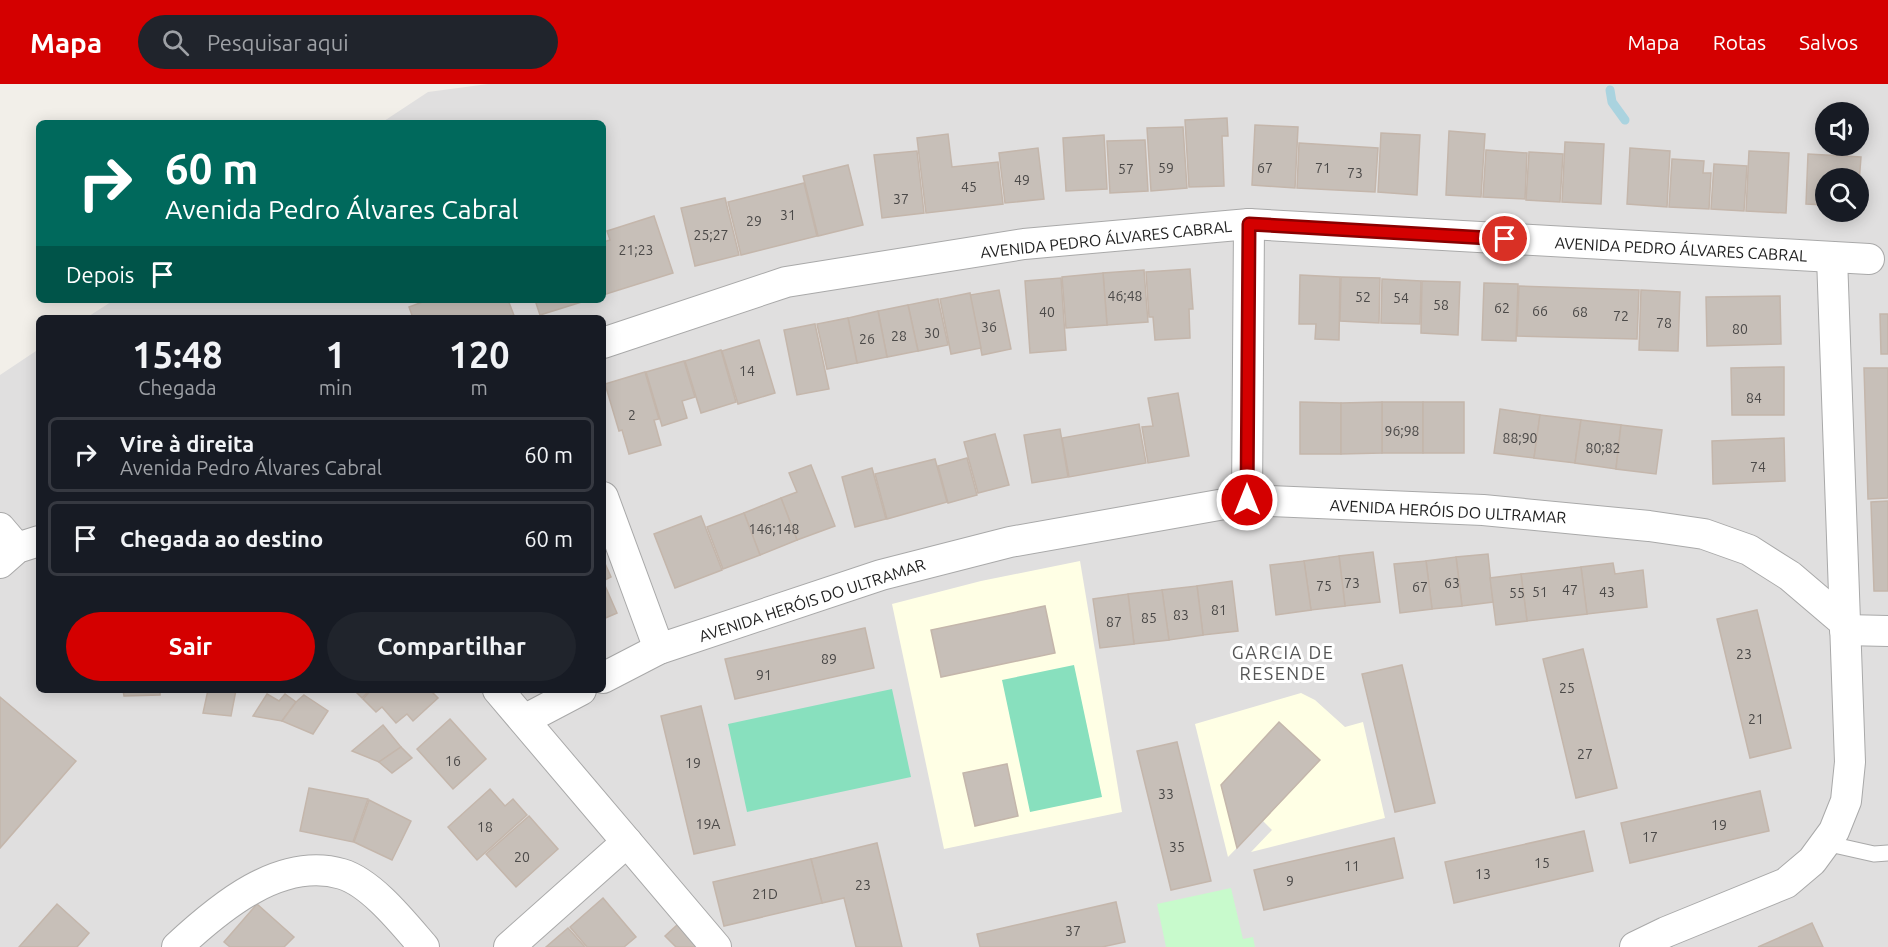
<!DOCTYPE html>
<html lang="pt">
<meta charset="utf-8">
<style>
:root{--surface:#171b24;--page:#20242c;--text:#f1f3f6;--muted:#9ea1a6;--line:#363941;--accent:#d40000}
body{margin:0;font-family:Ubuntu,sans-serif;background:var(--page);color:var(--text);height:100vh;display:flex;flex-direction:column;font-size:22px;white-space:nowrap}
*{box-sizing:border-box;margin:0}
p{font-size:20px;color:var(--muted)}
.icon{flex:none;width:33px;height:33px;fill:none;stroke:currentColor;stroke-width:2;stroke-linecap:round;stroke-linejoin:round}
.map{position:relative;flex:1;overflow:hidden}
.panel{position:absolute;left:36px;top:231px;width:570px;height:378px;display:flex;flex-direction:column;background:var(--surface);border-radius:9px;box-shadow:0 3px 15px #0003}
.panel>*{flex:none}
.hud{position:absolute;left:36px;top:36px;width:570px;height:183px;border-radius:9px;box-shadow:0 3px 15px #0003;background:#00695c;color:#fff;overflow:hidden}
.buttons{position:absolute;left:1815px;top:18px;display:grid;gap:12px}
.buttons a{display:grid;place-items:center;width:54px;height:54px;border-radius:50%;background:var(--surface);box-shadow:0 3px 15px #0003;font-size:30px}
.pin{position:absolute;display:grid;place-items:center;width:51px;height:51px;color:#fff;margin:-26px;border:3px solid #fff;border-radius:50%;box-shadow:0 2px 6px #0007}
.me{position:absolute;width:66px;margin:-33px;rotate:0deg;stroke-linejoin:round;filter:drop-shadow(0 0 4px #0008)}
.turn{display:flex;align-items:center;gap:21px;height:126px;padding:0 30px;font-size:27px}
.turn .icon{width:78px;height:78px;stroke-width:2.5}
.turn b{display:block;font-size:42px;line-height:51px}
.then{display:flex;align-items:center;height:57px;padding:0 30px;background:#0003;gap:12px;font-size:22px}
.eta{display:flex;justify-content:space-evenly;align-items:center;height:102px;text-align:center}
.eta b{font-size:36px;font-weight:600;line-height:42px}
.action{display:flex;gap:12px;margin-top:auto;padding:12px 30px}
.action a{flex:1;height:69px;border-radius:36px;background:var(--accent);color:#fff;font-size:24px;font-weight:600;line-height:69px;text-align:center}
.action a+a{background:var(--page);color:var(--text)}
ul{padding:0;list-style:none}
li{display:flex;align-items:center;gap:18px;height:75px;margin:0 12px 9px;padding:0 18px;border:3px solid var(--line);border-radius:9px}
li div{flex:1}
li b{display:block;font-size:22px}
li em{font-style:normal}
header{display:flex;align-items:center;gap:36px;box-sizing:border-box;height:84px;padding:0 30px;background:var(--accent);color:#fff}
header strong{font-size:28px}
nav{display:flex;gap:33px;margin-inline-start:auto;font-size:21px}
.search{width:420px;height:54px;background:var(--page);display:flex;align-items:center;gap:15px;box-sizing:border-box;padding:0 21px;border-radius:33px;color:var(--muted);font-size:22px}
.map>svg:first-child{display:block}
.residential{fill:#e0dfdf;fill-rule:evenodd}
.education{fill:#ffffe5}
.park{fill:#c8facc}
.pitch{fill:#88e0be}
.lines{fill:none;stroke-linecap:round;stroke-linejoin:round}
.stream{stroke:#aad3df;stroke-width:9}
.building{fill:#c7bfb8;stroke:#c4b6ab;stroke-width:1.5}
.service-casing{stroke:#a9a9a9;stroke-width:17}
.minor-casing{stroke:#a9a9a9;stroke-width:32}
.service{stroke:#fff;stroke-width:15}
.minor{stroke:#fff;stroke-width:30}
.route-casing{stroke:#8a0000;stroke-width:15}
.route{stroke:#d40000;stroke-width:10}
.labels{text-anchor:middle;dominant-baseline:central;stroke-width:6;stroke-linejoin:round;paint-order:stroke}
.number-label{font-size:14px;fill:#4b4948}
.street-label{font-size:16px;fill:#222;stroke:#fff}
.neighbourhood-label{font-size:18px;letter-spacing:1.5px;fill:#555;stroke:#fff}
</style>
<header>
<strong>Mapa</strong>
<div class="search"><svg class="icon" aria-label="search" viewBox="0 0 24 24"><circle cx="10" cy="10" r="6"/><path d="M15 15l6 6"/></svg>Pesquisar aqui</div>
<nav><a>Mapa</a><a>Rotas</a><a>Salvos</a></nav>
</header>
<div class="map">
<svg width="1888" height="863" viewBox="0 0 1888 863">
<rect width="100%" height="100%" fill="#f2efe9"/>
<path class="residential" d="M488,0H1888V863H0V291L39,265V606H603V234H86L114,216H603V39H381L428,8ZM1826,28H1858V62H1826ZM1826,94H1858V128H1826Z"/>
<g class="education">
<path d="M1080,477L1122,728L944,765L892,520L981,497Z"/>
<path d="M1301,609L1315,616L1345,643L1363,638L1385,734L1251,768L1272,746L1263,737L1228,773L1195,640Z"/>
</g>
<path class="park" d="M1231,804L1243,855L1253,853L1255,863H1166L1157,820Z"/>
<g class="pitch">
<path d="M1074,581L1102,713L1030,728L1002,596Z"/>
<path d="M892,605L911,693L747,728L728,640Z"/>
</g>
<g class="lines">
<path class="stream" d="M1610,6L1612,18L1625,36"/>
</g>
<g class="building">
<path d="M1227,34L1228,52H1222L1224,102L1189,103L1185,36Z"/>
<path d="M1255,41L1298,43L1295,104L1252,101Z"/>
<path d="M1183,43L1187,104L1151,107L1147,44Z"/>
<path d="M1449,47L1485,50L1481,113L1446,111Z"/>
<path d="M1381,49L1420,51L1417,111L1378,108Z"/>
<path d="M948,50L952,83L998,78L1003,120L926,129L917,54Z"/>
<path d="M1104,51L1107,105L1066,107L1063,54Z"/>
<path d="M1145,56L1148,107L1110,109L1107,57Z"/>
<path d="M1565,58L1604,60L1601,120L1562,118Z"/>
<path d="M1299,59L1378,64L1375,108L1297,104Z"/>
<path d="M1038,64L1044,115L1005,119L999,69Z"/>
<path d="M1630,64L1670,67L1667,123L1627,120Z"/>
<path d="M1486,66L1527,69L1525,115L1483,113Z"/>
<path d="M917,67L924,129L882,134L874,71Z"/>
<path d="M1749,67L1789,69L1786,129L1746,127Z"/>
<path d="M1529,68L1563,70L1560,118L1526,116Z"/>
<path d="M1808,70L1861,73L1858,112V94H1826V121L1806,120Z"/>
<path d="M1672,75L1704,77L1703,89H1711L1709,125L1669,123Z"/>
<path d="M1714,80L1747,82L1744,127L1711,125Z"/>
<path d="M848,81L863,141L818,152L803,92Z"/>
<path d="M804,99L817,152L741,171L728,118Z"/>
<path d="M725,114L739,171L695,182L681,124Z"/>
<path d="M654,132L673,189L603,211V158L610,156L607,147Z"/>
<path d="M1190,185L1193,225H1189L1190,254L1155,256L1153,233H1149L1146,188Z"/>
<path d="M1144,186L1148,238L1107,241L1103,189Z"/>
<path d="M1103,189L1107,241L1066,244L1062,193Z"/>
<path d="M1300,191L1340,193L1339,256L1315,255L1316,240H1299Z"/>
<path d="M1341,193L1380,194L1379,239L1340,237Z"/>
<path d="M1061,194L1066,266L1030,269L1025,197Z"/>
<path d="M1382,195L1421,197L1420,240L1381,239Z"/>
<path d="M1422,197L1460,198L1458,251L1421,249Z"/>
<path d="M1484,199L1518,200L1516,257L1482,256Z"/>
<path d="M1519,202L1639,206L1637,255L1517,252Z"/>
<path d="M999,206L1011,265L982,271L970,211Z"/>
<path d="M1641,206L1680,208L1678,267L1639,266Z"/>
<path d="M970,209L981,264L951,270L940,215Z"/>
<path d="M1780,212L1781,260L1707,262L1706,213Z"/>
<path d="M938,215L948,261L918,267L908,221Z"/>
<path d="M428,216H508L515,234H413L409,223Z"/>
<path d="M535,216H588L540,231Z"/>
<path d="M908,221L918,267L887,273L878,227Z"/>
<path d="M878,227L887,273L857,279L848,234Z"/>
<path d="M1880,230H1888V270H1881Z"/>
<path d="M848,234L857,279L827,285L817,240Z"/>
<path d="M815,240L829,305L797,311L784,246Z"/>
<path d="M759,256L775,309L738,320L722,267Z"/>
<path d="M721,266L736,318L701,329L685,277Z"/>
<path d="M684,277L695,313L682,317L687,334L662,342L646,288Z"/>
<path d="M1784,283V331H1732L1731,284Z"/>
<path d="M1864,284H1888V414L1868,415Z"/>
<path d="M645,288L659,335L654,336L661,361L629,370L622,346L619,347L605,300Z"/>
<path d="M1178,309L1189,372L1148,379L1142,343L1153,342L1148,314Z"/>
<path d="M1300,318L1341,319V370H1300Z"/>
<rect x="1382" y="318" width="41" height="51"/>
<path d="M1382,318V369L1341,370V319Z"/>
<rect x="1423" y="318" width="41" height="51"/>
<path d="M1500,325L1540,331L1534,374L1494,369Z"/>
<path d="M1540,331L1581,336L1575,379L1534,374Z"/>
<path d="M1581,336L1621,341L1616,385L1575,379Z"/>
<path d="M1139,340L1146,379L1069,393L1062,354Z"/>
<path d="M1621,341L1662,346L1656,390L1616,385Z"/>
<path d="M1060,345L1068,393L1032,399L1024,351Z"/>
<path d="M995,350L1009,401L978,409L964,358Z"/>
<path d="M1784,354L1785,397L1713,400L1712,357Z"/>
<path d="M967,374L977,411L948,419L938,382Z"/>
<path d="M935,375L947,418L887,435L875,390Z"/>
<path d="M811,381L835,442L797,456L781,414L797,408L789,389Z"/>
<path d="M872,384L886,435L855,443L842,393Z"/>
<path d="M781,414L797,456L760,471L744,429Z"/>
<path d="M1888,417V507H1874L1871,418Z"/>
<path d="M744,429L760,471L723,485L707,443Z"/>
<path d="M701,432L722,486L675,504L654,450Z"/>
<path d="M1373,468L1380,518L1345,522L1339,472Z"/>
<path d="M1488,470L1493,518L1462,522L1456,473Z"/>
<path d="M1339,472L1345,522L1311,526L1304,477Z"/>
<path d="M1456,473L1462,522L1432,525L1426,477Z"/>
<path d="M603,475L611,493L603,497Z"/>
<path d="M1304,477L1311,526L1276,531L1270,481Z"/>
<path d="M1426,477L1432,525L1400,529L1394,480Z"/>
<path d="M1613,479L1615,490L1643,486L1647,523L1587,530L1581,483Z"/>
<path d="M1581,483L1587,530L1527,537L1521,490Z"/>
<path d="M1521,490L1527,537L1496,541L1490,494Z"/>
<path d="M603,497L617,529L603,535Z"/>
<path d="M1232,497L1238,547L1203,551L1197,502Z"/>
<path d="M1197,502L1203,551L1169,556L1162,506Z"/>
<path d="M1162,506L1169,556L1134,560L1128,510Z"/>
<path d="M1128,510L1134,560L1100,564L1093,515Z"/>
<path d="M1045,522L1055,569L941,593L931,546Z"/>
<path d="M1757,526L1791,664L1750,674L1717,535Z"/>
<path d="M865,544L874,584L735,615L725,575Z"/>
<path d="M1583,565L1617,704L1576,714L1543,575Z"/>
<path d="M1402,581L1435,719L1395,728L1362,590Z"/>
<path d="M123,606H160V611L124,612Z"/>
<path d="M208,606H236L231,632L203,629Z"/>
<path d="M354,606H370L362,614Z"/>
<path d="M371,606H430L438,614L413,637L407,630L396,639L382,623L376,628L363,615Z"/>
<path d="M267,610L279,617L285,610L296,618L282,637L253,632Z"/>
<path d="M304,611L328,627L313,650L282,637L296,618Z"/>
<path d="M0,613L76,677L0,764Z"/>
<path d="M701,622L735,761L694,770L661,632Z"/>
<path d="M450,635L486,675L453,705L417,665Z"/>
<path d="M1279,638L1320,676L1237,764L1221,701Z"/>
<path d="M383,641L401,663L379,678L352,667Z"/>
<path d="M1177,658L1211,797L1171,806L1137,667Z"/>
<path d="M401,663L412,674L392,689L379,678Z"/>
<path d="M1007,680L1018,732L975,742L963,689Z"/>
<path d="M309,704L368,715L353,758L300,747Z"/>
<path d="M490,705L505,722L513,715L527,731L477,776L448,743Z"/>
<path d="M1760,707L1769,747L1630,779L1621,739Z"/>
<path d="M369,716L411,737L392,776L354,758Z"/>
<path d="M529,732L558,765L516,803L486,770Z"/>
<path d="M1584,747L1593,787L1454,819L1445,778Z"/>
<path d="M1394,754L1403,794L1264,826L1254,786Z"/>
<path d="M877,759L902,863H856L844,814L822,819L811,775Z"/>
<path d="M811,775L822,819L724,842L713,798Z"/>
<path d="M603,814L636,853L624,863H587L570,843Z"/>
<path d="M1116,818L1125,858L1102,863H980L977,850Z"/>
<path d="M57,820L89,849L77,863H19Z"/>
<path d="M257,820L294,853L284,863H230L224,858Z"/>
<path d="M1812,839L1823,863H1758Z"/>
<path d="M677,841L699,863H676L665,852Z"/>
<path d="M568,844L585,863H546Z"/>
</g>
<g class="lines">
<defs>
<path id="service" d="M1825,759L1874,770L1888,769"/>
<g id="minor">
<path d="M603,259L786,198L1024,160L1249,140L1869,175"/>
<path d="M603,413L659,565"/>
<path d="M1247,416L1249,140"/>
<path d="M0,444L17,464"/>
<path d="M0,479L17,464L39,457"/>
<path d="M1845,546L1888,547"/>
<path d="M603,594L659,565L881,491L1010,458L1247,416L1483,426L1649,442L1704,450L1749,466L1790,492L1844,538"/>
<path d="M498,606L716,863"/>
<path d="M524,636L581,606"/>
<path d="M177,863C219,824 280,772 342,790C372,799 404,840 424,863"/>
<path d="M509,863L627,758"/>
<path d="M1635,863L1666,848L1786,799L1812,777L1834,747L1846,717L1850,678L1832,173"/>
</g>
</defs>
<use href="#service" class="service-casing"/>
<use href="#minor" class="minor-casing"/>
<use href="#service" class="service"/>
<use href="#minor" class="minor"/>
</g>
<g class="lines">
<defs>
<path id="route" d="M1247,416L1249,140L1505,155"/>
</defs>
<use href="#route" class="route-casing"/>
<use href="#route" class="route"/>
</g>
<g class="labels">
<g class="number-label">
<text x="1166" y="84">59</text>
<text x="1265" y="84">67</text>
<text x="1323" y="84">71</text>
<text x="1126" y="85">57</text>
<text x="1355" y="89">73</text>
<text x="1022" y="96">49</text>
<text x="969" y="103">45</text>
<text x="901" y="115">37</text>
<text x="788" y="131">31</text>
<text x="754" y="137">29</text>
<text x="711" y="151">25;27</text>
<text x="636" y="166">21;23</text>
<text x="1125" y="212">46;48</text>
<text x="1363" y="213">52</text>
<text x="1401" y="214">54</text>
<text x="1441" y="221">58</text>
<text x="1502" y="224">62</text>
<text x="1540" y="227">66</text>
<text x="1047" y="228">40</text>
<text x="1580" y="228">68</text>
<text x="1621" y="232">72</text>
<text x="1664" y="239">78</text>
<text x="989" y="243">36</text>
<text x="1740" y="245">80</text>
<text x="932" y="249">30</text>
<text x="899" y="252">28</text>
<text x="867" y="255">26</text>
<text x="747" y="287">14</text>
<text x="1754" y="314">84</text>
<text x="632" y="331">2</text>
<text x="1402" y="347">96;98</text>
<text x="1520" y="354">88;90</text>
<text x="1603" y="364">80;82</text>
<text x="1758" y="383">74</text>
<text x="774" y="445">146;148</text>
<text x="1352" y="499">73</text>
<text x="1452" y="499">63</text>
<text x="1324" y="502">75</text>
<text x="1420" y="503">67</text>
<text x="1570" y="506">47</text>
<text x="1540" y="508">51</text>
<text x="1607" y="508">43</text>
<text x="1517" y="509">55</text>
<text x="1219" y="526">81</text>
<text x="1181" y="531">83</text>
<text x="1149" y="534">85</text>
<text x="1114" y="538">87</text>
<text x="1744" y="570">23</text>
<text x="829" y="575">89</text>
<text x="764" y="591">91</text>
<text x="1567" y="604">25</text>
<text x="1756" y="635">21</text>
<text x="1585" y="670">27</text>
<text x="453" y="677">16</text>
<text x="693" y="679">19</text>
<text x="1166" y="710">33</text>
<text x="708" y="740">19A</text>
<text x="1719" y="741">19</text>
<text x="485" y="743">18</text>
<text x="1650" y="753">17</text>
<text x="1177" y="763">35</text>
<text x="522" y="773">20</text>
<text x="1542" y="779">15</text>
<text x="1352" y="782">11</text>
<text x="1483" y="790">13</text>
<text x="1290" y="797">9</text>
<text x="863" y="801">23</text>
<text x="765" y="810">21D</text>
<text x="1073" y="847">37</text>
</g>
<g class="street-label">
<text transform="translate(1106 155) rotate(-6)">AVENIDA PEDRO ÁLVARES CABRAL</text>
<text transform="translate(1681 165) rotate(3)">AVENIDA PEDRO ÁLVARES CABRAL</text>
<text transform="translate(1448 427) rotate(3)">AVENIDA HERÓIS DO ULTRAMAR</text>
<text transform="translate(812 516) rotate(-18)">AVENIDA HERÓIS DO ULTRAMAR</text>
</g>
<g class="neighbourhood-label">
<text x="1283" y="568">GARCIA DE<tspan x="1283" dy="21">RESENDE</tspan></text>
</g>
</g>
</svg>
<div class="buttons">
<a><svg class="icon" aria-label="sound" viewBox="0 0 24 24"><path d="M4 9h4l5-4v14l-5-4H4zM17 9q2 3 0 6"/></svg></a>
<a><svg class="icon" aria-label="search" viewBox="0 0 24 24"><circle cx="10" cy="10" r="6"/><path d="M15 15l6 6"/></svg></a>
</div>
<div class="pin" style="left:1505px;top:155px;background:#d93025"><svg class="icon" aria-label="arrive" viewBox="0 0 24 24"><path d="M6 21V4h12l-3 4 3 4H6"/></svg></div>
<svg class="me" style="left:1247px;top:416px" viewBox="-20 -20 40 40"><circle r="17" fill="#d40000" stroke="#fff" stroke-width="3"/><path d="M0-11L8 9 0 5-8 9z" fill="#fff"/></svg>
<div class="hud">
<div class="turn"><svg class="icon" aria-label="right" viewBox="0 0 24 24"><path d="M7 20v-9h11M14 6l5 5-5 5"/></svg><div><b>60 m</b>Avenida Pedro Álvares Cabral</div></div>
<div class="then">Depois<svg class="icon" aria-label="arrive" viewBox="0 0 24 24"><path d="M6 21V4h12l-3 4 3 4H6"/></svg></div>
</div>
<section class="panel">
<div class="eta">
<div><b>15:48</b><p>Chegada</p></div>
<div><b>1</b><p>min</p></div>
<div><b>120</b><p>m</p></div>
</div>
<ul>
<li><svg class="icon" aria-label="right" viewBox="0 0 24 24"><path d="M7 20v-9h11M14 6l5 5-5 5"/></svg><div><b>Vire à direita</b><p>Avenida Pedro Álvares Cabral</p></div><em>60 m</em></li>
<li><svg class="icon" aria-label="arrive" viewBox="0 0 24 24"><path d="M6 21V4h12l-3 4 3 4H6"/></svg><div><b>Chegada ao destino</b></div><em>60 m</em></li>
</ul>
<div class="action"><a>Sair</a><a>Compartilhar</a></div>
</section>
</div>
